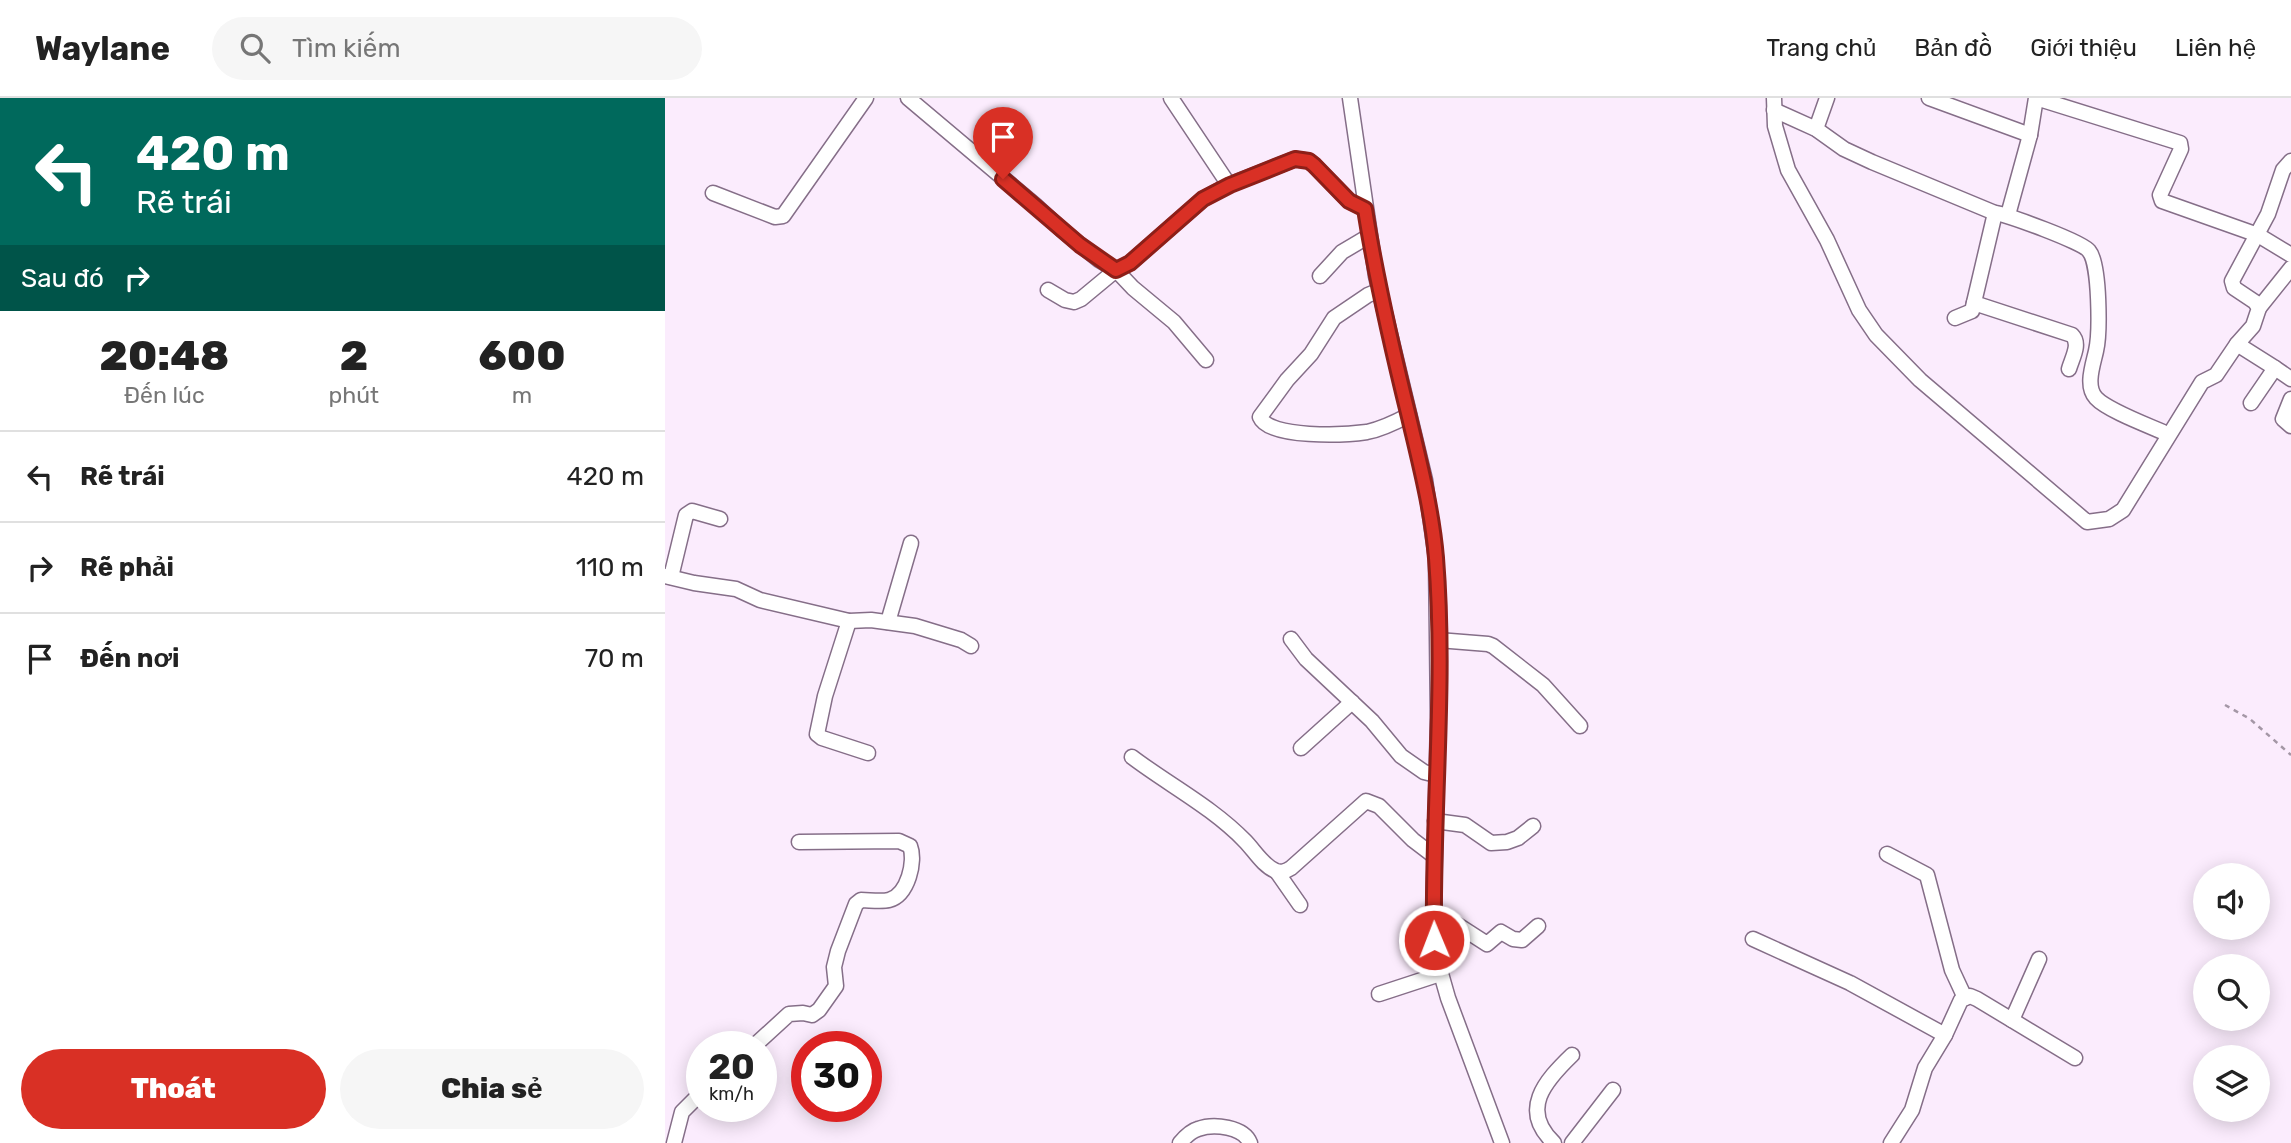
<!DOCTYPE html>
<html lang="vi">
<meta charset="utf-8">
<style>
:root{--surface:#fff;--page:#f6f6f6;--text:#222;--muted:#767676;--line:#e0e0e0;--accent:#d93025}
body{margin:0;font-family:Rubik,sans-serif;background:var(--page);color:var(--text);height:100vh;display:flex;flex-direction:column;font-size:26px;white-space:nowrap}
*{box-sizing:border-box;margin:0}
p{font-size:23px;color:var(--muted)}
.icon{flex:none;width:38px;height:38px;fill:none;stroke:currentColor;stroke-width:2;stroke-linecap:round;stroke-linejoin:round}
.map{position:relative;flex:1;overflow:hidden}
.sheet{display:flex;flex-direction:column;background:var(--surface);width:665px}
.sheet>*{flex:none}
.top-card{background:#00695c;color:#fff;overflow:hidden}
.controls{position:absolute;left:1528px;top:765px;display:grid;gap:14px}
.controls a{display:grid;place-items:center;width:77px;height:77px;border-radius:50%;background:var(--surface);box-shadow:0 4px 18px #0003;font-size:35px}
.speed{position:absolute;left:21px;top:933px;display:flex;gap:14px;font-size:35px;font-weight:700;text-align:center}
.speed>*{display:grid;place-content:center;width:91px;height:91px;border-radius:50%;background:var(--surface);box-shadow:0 4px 18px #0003;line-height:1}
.speed small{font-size:18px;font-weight:400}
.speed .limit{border:10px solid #d22;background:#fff;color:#111}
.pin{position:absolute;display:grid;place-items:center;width:60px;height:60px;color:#fff;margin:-72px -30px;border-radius:50% 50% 50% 0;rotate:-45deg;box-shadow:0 0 7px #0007}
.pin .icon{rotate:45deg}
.me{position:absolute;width:77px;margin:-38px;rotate:359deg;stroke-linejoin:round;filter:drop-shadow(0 0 5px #0008)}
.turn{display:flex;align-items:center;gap:24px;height:147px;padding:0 21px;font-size:32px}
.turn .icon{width:91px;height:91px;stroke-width:2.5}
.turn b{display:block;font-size:49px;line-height:60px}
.then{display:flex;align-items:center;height:66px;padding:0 21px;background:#0003;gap:14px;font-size:26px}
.eta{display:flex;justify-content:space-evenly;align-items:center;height:119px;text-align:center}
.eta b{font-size:42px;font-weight:800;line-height:49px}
.action{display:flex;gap:14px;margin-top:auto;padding:14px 21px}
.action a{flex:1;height:80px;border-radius:42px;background:var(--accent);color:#fff;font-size:28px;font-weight:800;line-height:80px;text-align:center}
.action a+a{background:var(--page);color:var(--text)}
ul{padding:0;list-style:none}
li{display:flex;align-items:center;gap:21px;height:91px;padding:0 21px;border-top:2px solid var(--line)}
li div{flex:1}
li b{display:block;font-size:26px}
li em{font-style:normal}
header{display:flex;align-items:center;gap:42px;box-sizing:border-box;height:98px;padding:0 35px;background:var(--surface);border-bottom:2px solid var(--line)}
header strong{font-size:33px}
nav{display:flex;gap:38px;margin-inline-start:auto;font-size:24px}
.search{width:490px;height:63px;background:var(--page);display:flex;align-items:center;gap:18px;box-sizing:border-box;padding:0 24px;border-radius:38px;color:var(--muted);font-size:26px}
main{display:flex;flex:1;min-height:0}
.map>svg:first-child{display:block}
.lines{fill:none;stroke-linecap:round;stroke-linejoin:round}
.minor-casing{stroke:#856e88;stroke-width:17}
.path{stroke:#a497a6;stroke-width:2.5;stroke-dasharray:5 5;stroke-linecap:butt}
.minor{stroke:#fff;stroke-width:14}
.route-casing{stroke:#8d1f18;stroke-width:18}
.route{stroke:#d93025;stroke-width:12}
</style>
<header>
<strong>Waylane</strong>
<div class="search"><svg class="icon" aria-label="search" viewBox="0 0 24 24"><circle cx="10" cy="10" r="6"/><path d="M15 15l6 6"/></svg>Tìm kiếm</div>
<nav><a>Trang chủ</a><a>Bản đồ</a><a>Giới thiệu</a><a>Liên hệ</a></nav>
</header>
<main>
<section class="sheet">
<div class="top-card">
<div class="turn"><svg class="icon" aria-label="left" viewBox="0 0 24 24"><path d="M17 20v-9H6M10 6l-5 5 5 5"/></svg><div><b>420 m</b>Rẽ trái</div></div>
<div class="then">Sau đó<svg class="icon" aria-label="right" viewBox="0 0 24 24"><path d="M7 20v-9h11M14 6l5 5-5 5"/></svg></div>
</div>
<div class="eta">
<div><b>20:48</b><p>Đến lúc</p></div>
<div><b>2</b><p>phút</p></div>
<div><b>600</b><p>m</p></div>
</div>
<ul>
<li><svg class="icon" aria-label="left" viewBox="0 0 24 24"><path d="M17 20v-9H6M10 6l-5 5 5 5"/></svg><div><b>Rẽ trái</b></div><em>420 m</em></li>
<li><svg class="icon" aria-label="right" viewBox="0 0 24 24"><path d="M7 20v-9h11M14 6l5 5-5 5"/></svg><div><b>Rẽ phải</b></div><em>110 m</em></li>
<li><svg class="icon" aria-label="arrive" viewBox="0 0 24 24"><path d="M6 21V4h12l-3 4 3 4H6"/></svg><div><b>Đến nơi</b></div><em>70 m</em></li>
</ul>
<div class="action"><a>Thoát</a><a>Chia sẻ</a></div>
</section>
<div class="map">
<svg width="1626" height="1045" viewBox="0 0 1626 1045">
<rect width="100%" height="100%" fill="#fbecfd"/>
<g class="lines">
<defs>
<g id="minor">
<path d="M243,0L370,107L397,132L434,162L451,172L468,190L509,224L541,262"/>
<path d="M506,0L564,87"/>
<path d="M685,0L711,178L760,382L771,460L773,620L769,793L771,858L783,900L837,1045"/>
<path d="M1109,0L1110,28L1123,72L1162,142L1194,212L1211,237L1255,282L1422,424L1444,421L1458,412L1537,284L1551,277L1572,246"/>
<path d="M1264,0L1365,37"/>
<path d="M1109,12L1151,31L1179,51L1207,64L1330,115C1343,117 1418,144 1424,153C1435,166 1435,236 1431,253C1428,267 1420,288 1431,300C1442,312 1482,327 1498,334"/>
<path d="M1151,31L1162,0"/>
<path d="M48,95L110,119L118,118L201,0"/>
<path d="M1343,117L1365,37L1371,0L1515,45L1516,51L1495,97L1497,103L1593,137L1626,157"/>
<path d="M655,178L677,154L704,138"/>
<path d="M383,192L400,202L409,204L416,201L451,172L465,165L538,101L564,87L630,61L644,63L649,67L684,103L700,111"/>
<path d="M715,192L703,197L669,220L646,256L622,282L595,319C604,341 681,337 702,334C717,331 731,324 744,317"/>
<path d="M1309,205L1407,237C1416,246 1407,260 1404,271"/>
<path d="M1594,210L1626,170"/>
<path d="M1290,220L1307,213L1330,115"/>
<path d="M1610,270L1626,281"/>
<path d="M1626,301L1618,321L1626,328"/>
<path d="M1586,305L1610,270L1572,246L1588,228L1594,210L1590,204L1569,190L1567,183L1603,116L1618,72L1626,63"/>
<path d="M0,478L29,485L71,491L95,502L184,523L206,522L250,528L296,542L306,548"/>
<path d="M6,479L21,417L27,413L55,421"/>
<path d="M184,523L160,598L152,636L157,640L203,655"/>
<path d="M223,524L246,445"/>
<path d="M626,541L641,561L707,623L736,658L759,674L771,677"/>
<path d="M773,542L823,546L828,548L878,587L915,628"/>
<path d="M636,650L687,604"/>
<path d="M467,659C504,687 547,709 580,743C589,752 598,768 611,773C617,775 621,773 626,770L701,703L714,708L748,742L769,758"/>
<path d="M770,723L800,727L826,745L842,744L853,740L868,728"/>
<path d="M1222,756L1262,777L1287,872L1300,900"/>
<path d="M612,774L635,807"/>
<path d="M769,815L780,819L822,846L836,834L848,841L857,842L873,828"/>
<path d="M1088,841L1185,885L1280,937"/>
<path d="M714,896L775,876"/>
<path d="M1347,922L1374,861"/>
<path d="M89,948L124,916L138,915L147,917L154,912L171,888L169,869L173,853L191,806L196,802C204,802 216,804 224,802C243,797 251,763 245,748L234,743L134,744"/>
<path d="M9,1045L17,1014L37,994"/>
<path d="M515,1045C520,1039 526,1033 533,1031C549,1025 579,1029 585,1045"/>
<path d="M889,1045C854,1012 880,983 907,957"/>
<path d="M907,1045L948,992"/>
<path d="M1226,1045L1247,1012L1260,970L1280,937L1296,902L1305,898L1312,901L1410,960"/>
</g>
</defs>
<use href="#minor" class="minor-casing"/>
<path class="path" d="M1560,607L1585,621L1626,657"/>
<use href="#minor" class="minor"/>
</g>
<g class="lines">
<defs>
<path id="route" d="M338,81L415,147L451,172L465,165L538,101L565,87L630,61L644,63L649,67L684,103L700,111C711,181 727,250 744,319C755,366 767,412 771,460C781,586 767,715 769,842"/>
</defs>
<use href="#route" class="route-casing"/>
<use href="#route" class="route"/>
</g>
</svg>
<div class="controls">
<a><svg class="icon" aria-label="sound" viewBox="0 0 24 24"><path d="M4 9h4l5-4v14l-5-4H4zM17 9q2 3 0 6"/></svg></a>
<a><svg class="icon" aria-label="search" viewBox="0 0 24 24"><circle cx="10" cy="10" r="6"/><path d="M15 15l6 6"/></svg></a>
<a><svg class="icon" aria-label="layers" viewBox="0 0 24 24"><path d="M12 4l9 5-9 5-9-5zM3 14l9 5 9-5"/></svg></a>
</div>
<div class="speed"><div>20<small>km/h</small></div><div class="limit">30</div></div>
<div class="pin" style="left:338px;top:81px;background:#d93025"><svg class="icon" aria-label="arrive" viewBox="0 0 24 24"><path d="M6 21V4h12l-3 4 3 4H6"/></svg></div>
<svg class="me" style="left:769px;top:842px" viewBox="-20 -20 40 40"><circle r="17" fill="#d93025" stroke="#fff" stroke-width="3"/><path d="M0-11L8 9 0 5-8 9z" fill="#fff"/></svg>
</div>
</main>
